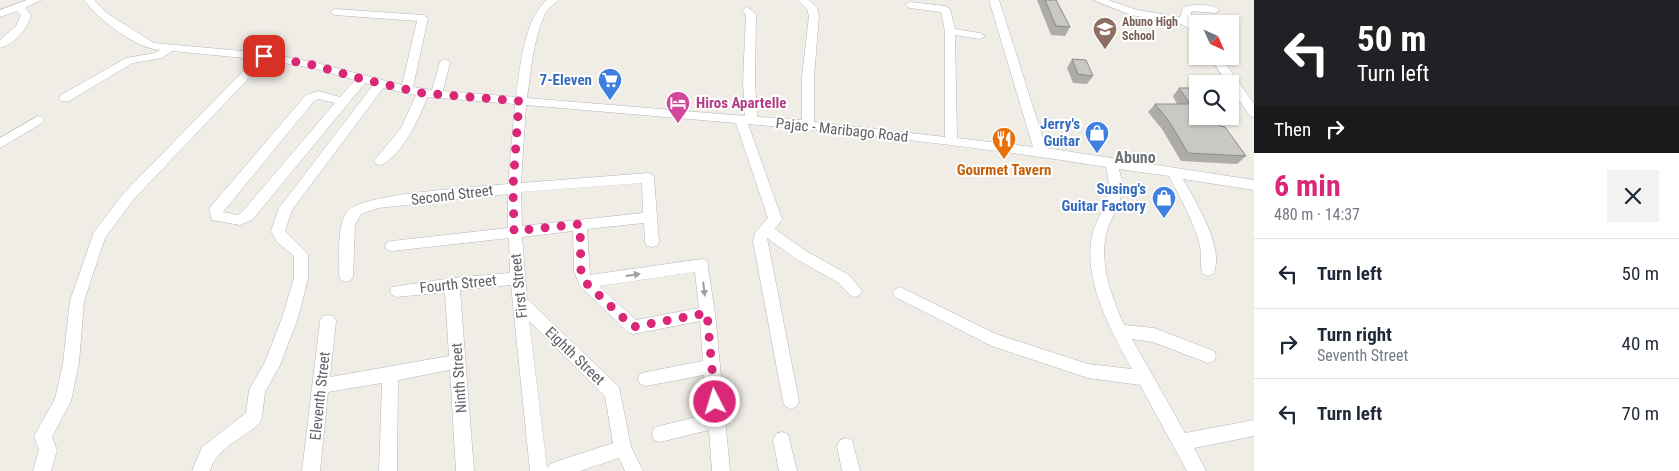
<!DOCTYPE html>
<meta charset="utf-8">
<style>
:root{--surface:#fff;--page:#f2f2f3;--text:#1f2937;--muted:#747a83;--line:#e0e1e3;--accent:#db2777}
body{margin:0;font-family:"Roboto Condensed",sans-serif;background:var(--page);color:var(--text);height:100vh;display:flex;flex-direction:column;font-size:19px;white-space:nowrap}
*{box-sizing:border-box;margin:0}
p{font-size:16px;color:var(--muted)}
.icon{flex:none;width:28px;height:28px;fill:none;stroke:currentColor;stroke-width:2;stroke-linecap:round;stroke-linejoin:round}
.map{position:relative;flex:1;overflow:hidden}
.sheet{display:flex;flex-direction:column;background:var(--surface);width:425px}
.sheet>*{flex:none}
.hud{background:#202124;color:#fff;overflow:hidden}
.needle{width:32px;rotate:135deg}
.controls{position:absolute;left:1189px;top:15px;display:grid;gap:10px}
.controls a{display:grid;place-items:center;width:50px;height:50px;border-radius:0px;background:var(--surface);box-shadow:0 1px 4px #0004;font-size:25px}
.pin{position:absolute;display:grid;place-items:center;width:42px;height:42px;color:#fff;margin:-21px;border-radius:10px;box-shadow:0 2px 8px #0006}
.me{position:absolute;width:55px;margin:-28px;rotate:355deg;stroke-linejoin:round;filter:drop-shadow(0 0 4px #0008)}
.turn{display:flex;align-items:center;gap:18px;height:105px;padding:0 20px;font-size:22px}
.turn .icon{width:65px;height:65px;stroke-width:2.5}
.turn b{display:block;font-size:35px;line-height:42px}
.then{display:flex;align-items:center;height:48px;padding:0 20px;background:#0003;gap:10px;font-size:19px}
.round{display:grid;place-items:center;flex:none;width:52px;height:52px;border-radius:0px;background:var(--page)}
.headline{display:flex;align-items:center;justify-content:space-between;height:85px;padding:0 20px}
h1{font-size:30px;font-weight:700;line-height:38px;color:var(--accent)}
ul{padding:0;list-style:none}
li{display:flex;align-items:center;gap:15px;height:70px;padding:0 20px;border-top:1px solid var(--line)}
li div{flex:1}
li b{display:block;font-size:19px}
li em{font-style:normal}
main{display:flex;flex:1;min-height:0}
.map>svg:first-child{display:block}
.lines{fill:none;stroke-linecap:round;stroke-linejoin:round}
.minor-casing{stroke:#b3b6ba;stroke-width:1}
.minor{fill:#fff;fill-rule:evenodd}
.wall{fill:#aeaca8}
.building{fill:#cac8c3;stroke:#8d8c88}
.oneway{fill:#9ea0a3}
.route{stroke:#db2777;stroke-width:9;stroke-dasharray:0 16.2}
.labels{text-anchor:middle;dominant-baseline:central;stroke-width:4;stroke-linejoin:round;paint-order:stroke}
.far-education-label{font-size:12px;font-weight:bold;fill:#785e54;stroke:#fff;text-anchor:start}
.shop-label{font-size:15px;font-weight:bold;fill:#366cbe;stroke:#fff;text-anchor:end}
.hotel-label{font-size:15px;font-weight:bold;fill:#b23c85;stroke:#fff;text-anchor:start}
.street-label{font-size:15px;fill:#5d6166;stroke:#fff}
.food-label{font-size:15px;font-weight:bold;fill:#c56008;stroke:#fff}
.neighbourhood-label{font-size:16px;font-weight:bold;fill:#6e7378;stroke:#fff}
</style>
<main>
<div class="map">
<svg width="1254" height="471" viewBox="0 0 1254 471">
<rect width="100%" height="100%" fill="#efede6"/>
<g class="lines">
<defs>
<g id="minor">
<path d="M27,0H41L25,8L31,15C28,29 14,44 0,48V40L16,26L21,15L17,11L0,17V10Z"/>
<path d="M84,0H94L108,14L154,43L264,53L313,62L402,85L417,21L335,15L330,12L335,9L423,15L428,18L413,87L432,90L440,62L445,59L450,62L443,91L516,97C520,68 524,19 547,0H558C554,5 547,8 545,14C533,39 531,71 527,98L745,116L743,82L746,15L742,10L747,7L756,14L755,82L757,117L802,120V77L809,16L807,9L798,0H809L817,8L819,16L814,77V122L945,137V31L941,12L910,8L905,5L910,2L945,6L950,9L955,29L980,33L985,36L980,39L955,35L957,138L1033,147L989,0H999L1046,148L1254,180V190L1183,179C1195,201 1226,249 1213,274L1208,276L1203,274C1199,266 1202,256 1200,246C1194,222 1181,199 1169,176L1119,169C1120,175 1123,182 1122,188C1122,203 1111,217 1107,231C1098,262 1112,298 1124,325L1154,328L1214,351L1216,356L1214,361L1208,363L1153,342L1132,339L1185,433L1254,420V436L1194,448L1206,471H1187L1140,385L1088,378L992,346L895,297L893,293L895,289L900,287L996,334L1088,364L1132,369C1111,331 1081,277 1093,232C1097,218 1107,205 1109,189C1110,182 1107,174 1106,167C988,148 868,134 748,124L782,219L775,229L806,251L849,275L862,291L860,295L855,297L850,295L839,283L796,259L767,238L799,401L797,406L791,409L785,406L783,401L753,241L755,233L768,218L736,123L526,105L521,183L648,173L653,175L654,178L659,242L657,246L652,247L647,246L645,242L644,223L587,229L590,275L702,259L707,261L715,313L730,471H712L709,430L660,442L654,440L652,434L654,428L660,426L707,414L704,375L646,386L640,384L638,379L640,374L646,372L703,361L700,321L633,334L628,332L580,286L574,271L573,231L522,237L527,299L619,387L631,447L643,471H625L619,458L580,471H530L511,285L460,290L474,471H456L450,370L398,380L397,471H379L382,383L328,392L320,471H302L320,321L323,316L328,315L333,316L336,321L330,377L449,356L445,292L397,297L392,295L390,291L392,287L452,278L510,273L509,238L392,251L387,250L385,246L387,242L392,241L508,228V194L378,208L361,214L355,225L353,276L351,280L346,282L341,280L339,276C340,257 336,228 347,212C360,193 481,187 508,184L515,104L427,97C421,116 400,159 380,165L376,164L374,161L401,128L416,95L383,88L292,210L285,231L308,254V278L298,318L280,365L265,392L262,417L260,423C244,438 216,448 210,471H192L202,447L246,413L249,390L265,362L282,318L294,278V256L277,242L271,231L279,208L373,85L365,83L253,219L240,225L212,220L209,210L211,206L306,95L318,91L340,97L355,80L312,68L266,60L133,200L105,238L84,301L79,363L71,401L52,437L57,450L51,471H33L39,450L34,436L55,399L63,363L70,301L94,232L123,194L255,59L172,51L162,58L133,63L69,101H61L59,98L61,95L126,58L155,53L160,50C135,48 99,20 84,0ZM319,99L335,103L243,211L238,215L223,212L314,101ZM642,183L643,213L522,226L521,192ZM695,272L699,308L636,320L599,286ZM529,321L605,396L613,443L555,462L549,465L547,468Z"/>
<path d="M1093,0H1108L1137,10L1180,17L1183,8C1192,3 1213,4 1220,10L1215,13L1192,11L1189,20L1198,25V33L1181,24L1131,15Z"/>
<path d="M1209,56H1220L1254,104V117L1250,116L1230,87V84H1228Z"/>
<path d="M38,116L42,117L44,120L42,123L0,148V138Z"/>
<path d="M782,432L788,434L797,471H779L773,440L776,434Z"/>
<path d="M846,438L852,440L860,471H842L837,446L840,440Z"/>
</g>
</defs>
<use href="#minor" class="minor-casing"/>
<use href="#minor" class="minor"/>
</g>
<g class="wall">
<path d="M1037,0H1056L1070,27L1065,36L1051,35Z"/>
<path d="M1072,59L1093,76L1087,84L1073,83L1067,68Z"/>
<path d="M1179,88L1220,126L1246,156L1237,164L1181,161L1162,129L1148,112L1155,104H1177L1173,96Z"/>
</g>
<g class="building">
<path d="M1045,0H1056L1070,27L1056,26Z"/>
<path d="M1072,59L1086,60L1093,76L1078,74Z"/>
<path d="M1179,88H1195L1198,92V116H1214L1220,126L1225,127L1246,156L1188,153L1169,121L1155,104H1190Z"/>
</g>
<defs><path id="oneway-solid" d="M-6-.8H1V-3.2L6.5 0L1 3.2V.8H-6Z" transform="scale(1.25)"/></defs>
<g class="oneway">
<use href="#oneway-solid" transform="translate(633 275) rotate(-8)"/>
<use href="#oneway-solid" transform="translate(704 289) rotate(83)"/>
</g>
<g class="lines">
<path class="route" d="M264,56L313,65L362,79L422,93L519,101L513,187L514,231L580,224L581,271L585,282L633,327L707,313L715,402"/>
</g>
<defs>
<symbol id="school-pin" viewBox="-11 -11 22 30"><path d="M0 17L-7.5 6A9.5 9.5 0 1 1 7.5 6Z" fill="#8d6e63" stroke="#fff"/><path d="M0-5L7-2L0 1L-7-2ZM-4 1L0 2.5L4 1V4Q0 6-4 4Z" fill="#fff"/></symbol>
<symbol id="supermarket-pin" viewBox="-11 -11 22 30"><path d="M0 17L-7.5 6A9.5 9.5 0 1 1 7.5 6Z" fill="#3f7fe0" stroke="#fff"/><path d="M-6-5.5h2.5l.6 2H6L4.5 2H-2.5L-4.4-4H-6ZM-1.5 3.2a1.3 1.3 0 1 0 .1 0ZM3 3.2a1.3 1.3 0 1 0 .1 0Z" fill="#fff"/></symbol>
<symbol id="hotel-pin" viewBox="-11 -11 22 30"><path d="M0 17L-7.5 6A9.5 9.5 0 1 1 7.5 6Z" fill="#d1479c" stroke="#fff"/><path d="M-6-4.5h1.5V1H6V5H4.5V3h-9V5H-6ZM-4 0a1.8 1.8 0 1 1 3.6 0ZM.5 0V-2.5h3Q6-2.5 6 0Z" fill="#fff"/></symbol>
<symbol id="shop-pin" viewBox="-11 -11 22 30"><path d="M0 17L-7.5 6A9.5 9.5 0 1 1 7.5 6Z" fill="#3f7fe0" stroke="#fff"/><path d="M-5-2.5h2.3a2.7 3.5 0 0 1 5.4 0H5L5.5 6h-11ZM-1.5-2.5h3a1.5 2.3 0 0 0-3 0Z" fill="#fff"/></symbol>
<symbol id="restaurant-pin" viewBox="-11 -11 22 30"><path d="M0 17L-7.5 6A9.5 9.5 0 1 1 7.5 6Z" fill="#e8710a" stroke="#fff"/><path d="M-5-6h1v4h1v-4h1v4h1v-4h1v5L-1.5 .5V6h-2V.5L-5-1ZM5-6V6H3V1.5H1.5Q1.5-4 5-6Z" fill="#fff"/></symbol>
</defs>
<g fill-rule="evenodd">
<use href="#school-pin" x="1091" y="15" width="28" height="38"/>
<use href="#supermarket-pin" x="596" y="66" width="28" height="38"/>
<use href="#hotel-pin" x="664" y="89" width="28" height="38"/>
<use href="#shop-pin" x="1083" y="119" width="28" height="38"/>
<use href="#restaurant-pin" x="990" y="125" width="28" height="38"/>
<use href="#shop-pin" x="1150" y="184" width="28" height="38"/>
</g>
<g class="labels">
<g class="far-education-label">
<text x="1122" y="22">Abuno High<tspan x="1122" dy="14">School</tspan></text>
</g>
<g class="shop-label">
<text x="592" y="80">7-Eleven</text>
<text x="1080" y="124">Jerry's<tspan x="1080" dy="17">Guitar</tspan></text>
<text x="1146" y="189">Susing's<tspan x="1146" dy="17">Guitar Factory</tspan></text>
</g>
<g class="hotel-label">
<text x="696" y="103">Hiros Apartelle</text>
</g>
<g class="street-label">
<text transform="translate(842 130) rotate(6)">Pajac - Maribago Road</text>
<text transform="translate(452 195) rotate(-7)">Second Street</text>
<text transform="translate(458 284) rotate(-6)">Fourth Street</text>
<text transform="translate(519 286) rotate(-96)">First Street</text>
<text transform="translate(575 356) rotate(44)">Eighth Street</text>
<text transform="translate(459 378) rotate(-94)">Ninth Street</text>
<text transform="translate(320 396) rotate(-84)">Eleventh Street</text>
</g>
<g class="food-label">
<text x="1004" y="170">Gourmet Tavern</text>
</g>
<g class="neighbourhood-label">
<text x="1135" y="157">Abuno</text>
</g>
</g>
</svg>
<div class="controls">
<a><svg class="needle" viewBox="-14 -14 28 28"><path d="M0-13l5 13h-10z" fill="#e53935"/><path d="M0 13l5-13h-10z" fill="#747a83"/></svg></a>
<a><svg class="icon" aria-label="search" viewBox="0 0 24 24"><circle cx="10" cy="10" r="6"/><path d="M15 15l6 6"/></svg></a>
</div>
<div class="pin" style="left:264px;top:56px;background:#d93025"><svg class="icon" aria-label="arrive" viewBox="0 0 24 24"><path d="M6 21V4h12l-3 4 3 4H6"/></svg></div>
<svg class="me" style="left:715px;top:402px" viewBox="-20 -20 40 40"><circle r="17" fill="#db2777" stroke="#fff" stroke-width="3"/><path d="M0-11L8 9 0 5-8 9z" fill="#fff"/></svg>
</div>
<section class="sheet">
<div class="hud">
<div class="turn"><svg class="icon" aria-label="left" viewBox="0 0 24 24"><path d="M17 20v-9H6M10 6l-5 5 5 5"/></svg><div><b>50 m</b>Turn left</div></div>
<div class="then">Then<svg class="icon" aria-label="right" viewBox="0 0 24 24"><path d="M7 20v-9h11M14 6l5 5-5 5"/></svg></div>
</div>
<div class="headline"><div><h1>6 min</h1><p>480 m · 14:37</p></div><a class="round"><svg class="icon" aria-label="close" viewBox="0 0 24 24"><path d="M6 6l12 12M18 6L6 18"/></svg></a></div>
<ul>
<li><svg class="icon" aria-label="left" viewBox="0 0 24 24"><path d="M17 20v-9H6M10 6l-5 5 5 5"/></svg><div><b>Turn left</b></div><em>50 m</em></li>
<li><svg class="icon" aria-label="right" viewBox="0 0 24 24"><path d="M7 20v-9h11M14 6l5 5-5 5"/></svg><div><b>Turn right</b><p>Seventh Street</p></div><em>40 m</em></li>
<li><svg class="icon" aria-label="left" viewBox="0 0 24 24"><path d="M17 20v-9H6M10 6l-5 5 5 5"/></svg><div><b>Turn left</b></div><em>70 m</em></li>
</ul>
</section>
</main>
